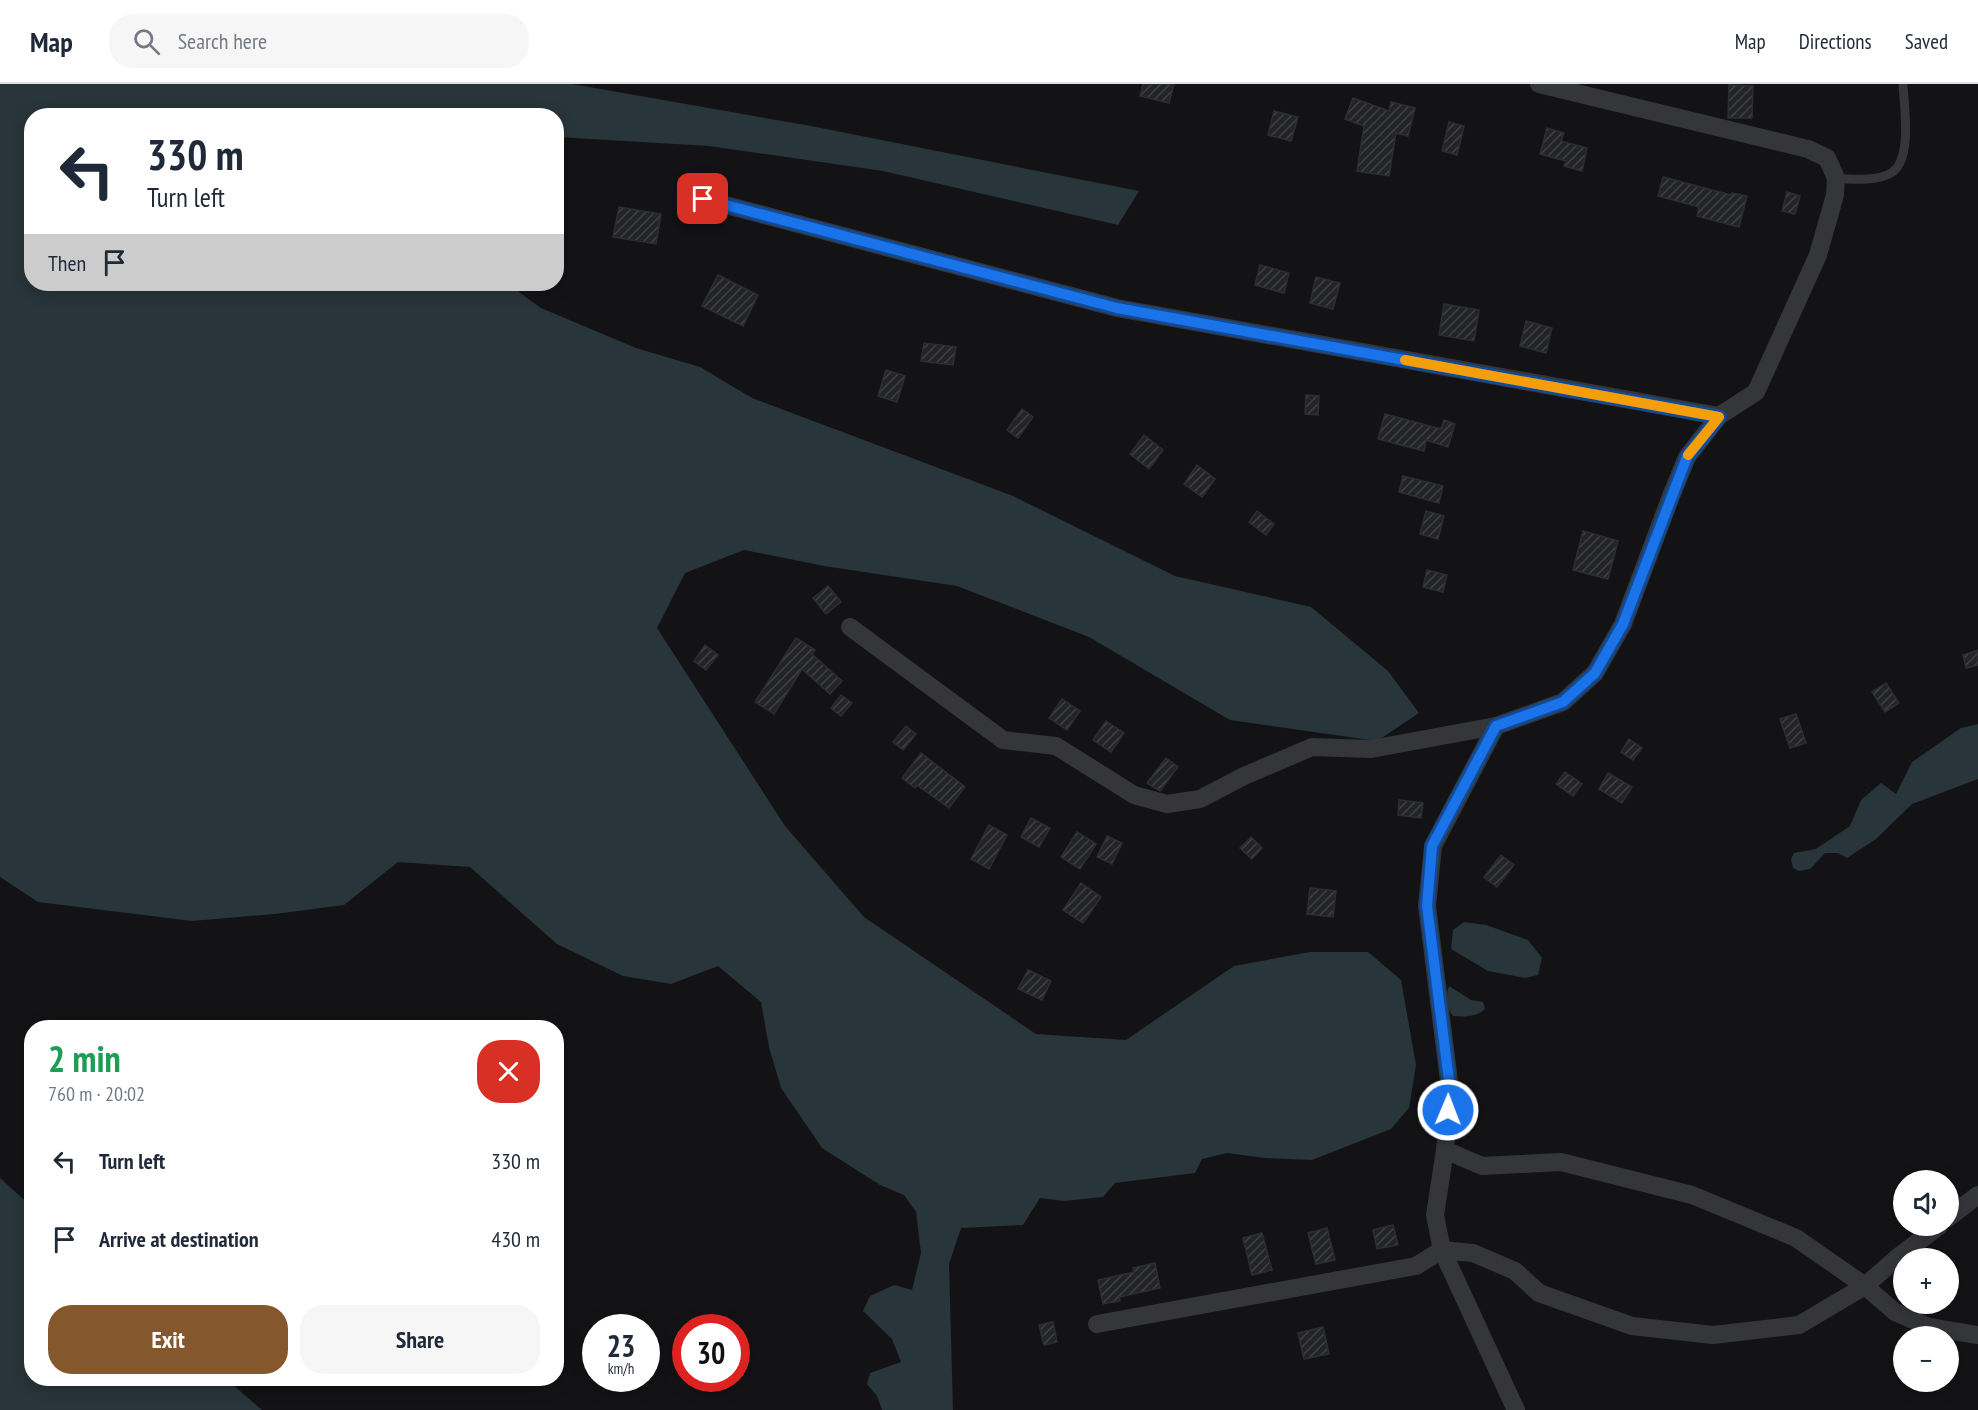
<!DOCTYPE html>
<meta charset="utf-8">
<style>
:root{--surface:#fff;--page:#f6f6f7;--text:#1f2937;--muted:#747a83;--line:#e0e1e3;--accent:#84572d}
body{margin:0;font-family:"PT Sans Narrow",sans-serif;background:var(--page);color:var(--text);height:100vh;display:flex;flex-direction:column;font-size:22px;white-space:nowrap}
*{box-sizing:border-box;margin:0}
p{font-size:20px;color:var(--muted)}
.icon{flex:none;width:33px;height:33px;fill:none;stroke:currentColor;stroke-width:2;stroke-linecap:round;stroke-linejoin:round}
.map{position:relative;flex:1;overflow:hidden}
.sheet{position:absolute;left:24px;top:936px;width:540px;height:366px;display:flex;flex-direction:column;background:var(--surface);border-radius:24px;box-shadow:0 3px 15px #0003}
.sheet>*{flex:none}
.banner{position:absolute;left:24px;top:24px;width:540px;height:183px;border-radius:24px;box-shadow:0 3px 15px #0003;background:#fff;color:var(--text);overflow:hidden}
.fabs{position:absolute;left:1893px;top:1086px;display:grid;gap:12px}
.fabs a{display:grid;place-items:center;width:66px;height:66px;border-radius:50%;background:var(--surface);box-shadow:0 3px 15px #0003;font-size:30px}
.speed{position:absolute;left:582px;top:1230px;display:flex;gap:12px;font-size:30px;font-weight:700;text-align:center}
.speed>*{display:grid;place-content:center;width:78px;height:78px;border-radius:50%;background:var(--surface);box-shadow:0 3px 15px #0003;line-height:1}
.speed small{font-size:15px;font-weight:400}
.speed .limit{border:9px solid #d22;background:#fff;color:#111}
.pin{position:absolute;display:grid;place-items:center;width:51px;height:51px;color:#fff;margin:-26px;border-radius:12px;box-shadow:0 3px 9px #0006}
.me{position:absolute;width:66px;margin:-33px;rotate:1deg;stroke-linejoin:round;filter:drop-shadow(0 0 4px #0008)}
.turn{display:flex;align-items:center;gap:21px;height:126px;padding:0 24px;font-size:27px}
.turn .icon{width:78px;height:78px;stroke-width:2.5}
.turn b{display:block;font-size:42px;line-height:51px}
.then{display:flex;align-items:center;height:57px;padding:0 24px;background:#0003;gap:12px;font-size:22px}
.round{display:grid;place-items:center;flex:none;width:63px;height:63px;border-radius:24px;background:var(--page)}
.summary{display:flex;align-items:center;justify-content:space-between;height:102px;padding:0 24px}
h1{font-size:36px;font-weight:700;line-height:45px;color:#1e9e55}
.action{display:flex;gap:12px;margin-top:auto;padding:12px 24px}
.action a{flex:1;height:69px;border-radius:24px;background:var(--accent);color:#fff;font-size:24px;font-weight:700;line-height:69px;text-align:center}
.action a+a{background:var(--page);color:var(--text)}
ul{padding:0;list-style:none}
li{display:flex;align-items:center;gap:18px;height:78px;padding:0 24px}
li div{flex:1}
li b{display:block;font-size:22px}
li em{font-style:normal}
header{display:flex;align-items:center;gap:36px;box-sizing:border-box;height:84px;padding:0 30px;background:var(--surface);border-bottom:2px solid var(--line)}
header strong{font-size:28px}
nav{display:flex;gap:33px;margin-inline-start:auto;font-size:21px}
.search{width:420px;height:54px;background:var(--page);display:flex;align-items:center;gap:15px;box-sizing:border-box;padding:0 21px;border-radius:24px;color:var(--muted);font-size:22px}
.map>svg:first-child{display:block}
.water{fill:#28353a}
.building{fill:url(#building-hatch);stroke:#2d2e31;stroke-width:1.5}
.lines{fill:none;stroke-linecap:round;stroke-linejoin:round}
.lane{stroke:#34363a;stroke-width:9}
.street{stroke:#34363a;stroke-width:18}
.route-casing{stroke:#114b97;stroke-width:15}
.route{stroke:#1a73e8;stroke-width:10}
.slow{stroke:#f59e0b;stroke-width:10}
</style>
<header>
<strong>Map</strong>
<div class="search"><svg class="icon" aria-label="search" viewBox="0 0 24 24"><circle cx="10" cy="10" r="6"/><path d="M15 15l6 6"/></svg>Search here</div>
<nav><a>Map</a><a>Directions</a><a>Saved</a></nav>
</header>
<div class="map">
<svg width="1978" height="1326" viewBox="0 0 1978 1326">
<defs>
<pattern id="building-hatch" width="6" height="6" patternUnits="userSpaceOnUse" patternTransform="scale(1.5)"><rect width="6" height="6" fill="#232426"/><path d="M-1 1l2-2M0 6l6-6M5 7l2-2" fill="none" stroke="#404143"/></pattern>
</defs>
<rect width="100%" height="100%" fill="#131315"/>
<g class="water">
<path d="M0,0H572L811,42L1139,107L1118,141L883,87L709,62L557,53L556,32H32V200H508L541,224L636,264L700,283L752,314L1013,412L1175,492L1311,523L1388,587L1419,629L1377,657L1230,636L1089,553L957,502L824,482L744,466L685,489L657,544L785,742L864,833L1036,950L1126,956L1234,882L1310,868H1368L1401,896L1416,981L1409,1024L1391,1045L1312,1076L1265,1074L1227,1069L1202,1075L1195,1089L1115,1099L1103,1113L1064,1117L1040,1114L1023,1141L961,1144L949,1180L953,1326H882L877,1312L867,1300L870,1289L901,1278L892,1255L863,1227L870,1212L894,1201L912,1206L921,1169L916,1128L904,1111L880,1101L822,1064L781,1004L769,963L761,918L718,882L671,900L623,892L557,860L470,783L398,778L344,821L275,830L192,837L38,818L0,793Z"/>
<path d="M1978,640V695L1912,720L1876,755L1847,774L1838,769H1825L1810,785L1799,787L1793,784L1791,775L1794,769L1816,765L1850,742L1861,716L1881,699L1896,710L1912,678L1961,644Z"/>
<path d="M1464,838L1486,841L1528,856L1542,874L1538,891L1525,894L1488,887L1451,865L1453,846Z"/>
<path d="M1449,902L1471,916L1483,918L1485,925C1476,933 1465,933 1453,932C1446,923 1445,913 1449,902Z"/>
<path d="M0,1094L31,1122L32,1294L226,1295L262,1326H0Z"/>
</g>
<g class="building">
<path d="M1143,0H1174L1169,19L1140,12Z"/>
<path d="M1729,1L1753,2L1752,34H1728Z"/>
<path d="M1353,14L1389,27L1391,18L1415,24L1408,52L1396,49L1389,92L1357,87L1364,42L1345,35Z"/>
<path d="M1274,27L1298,33L1291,57L1268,51Z"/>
<path d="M1449,38L1464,42L1457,71L1442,67Z"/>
<path d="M1547,44L1564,49L1561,57L1587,64L1582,87L1564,82L1566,77L1540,70Z"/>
<path d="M1663,93L1731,111L1732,109L1747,112L1739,143L1697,132L1699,123L1658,112Z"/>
<path d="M1787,108L1800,112L1795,130L1782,127Z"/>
<path d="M619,123L661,130L656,160L613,153Z"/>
<path d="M1260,181L1289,189L1284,209L1255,201Z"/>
<path d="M718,191L758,211L743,242L702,222Z"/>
<path d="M1316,193L1340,199L1333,225L1310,219Z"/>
<path d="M1444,220L1479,226L1474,257L1439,251Z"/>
<path d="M1526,237L1552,244L1546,269L1520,262Z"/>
<path d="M924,259L956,263L953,281L921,277Z"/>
<path d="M886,286L905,292L897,318L878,312Z"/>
<path d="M1306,311L1319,312L1318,331L1305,330Z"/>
<path d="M1022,325L1033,333L1018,354L1007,346Z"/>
<path d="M1385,330L1441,345L1444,336L1455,340L1448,363L1426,356L1424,367L1378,355Z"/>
<path d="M1144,351L1163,366L1149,385L1130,370Z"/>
<path d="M1197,381L1215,395L1202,413L1184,400Z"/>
<path d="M1403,392L1443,402L1439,419L1399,408Z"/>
<path d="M1257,427L1274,440L1266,451L1249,438Z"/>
<path d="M1426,427L1444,432L1438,455L1420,450Z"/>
<path d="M1583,447L1618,457L1608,495L1573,486Z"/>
<path d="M1427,486L1447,491L1443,508L1423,503Z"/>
<path d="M828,502L841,518L826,530L813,514Z"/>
<path d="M796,554L815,566L812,570L842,597L830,610L802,585L774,630L755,618Z"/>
<path d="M705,561L718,571L706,586L694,577Z"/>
<path d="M1978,566V581L1966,584L1963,571Z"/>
<path d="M1886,599L1899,619L1885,628L1872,608Z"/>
<path d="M841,611L852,619L841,632L831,624Z"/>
<path d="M1062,615L1080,627L1067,646L1049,634Z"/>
<path d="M1796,630L1806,659L1790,664L1780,635Z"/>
<path d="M1106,637L1124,649L1111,668L1093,656Z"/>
<path d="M906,642L916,650L903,666L893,658Z"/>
<path d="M1629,655L1642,664L1633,676L1621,668Z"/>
<path d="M921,669L965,703L949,724L917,701L915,704L902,694Z"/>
<path d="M1166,674L1178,683L1160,707L1147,699Z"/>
<path d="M1565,688L1582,700L1573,712L1556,700Z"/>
<path d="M1608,689L1632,703L1622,719L1599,705Z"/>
<path d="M1399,716L1423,719L1421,734L1398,731Z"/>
<path d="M1031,734L1050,744L1039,763L1021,753Z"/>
<path d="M989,741L1007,751L989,785L971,775Z"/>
<path d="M1077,748L1096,760L1080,785L1061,773Z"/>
<path d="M1107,752L1122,759L1112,780L1097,773Z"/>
<path d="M1251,753L1262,764L1252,775L1240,764Z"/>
<path d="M1501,771L1514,781L1497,803L1484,793Z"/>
<path d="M1081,799L1101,813L1083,839L1063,826Z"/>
<path d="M1310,804L1336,807L1333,833L1307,830Z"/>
<path d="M1028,886L1051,897L1042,916L1018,905Z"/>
<path d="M1393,1141L1398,1161L1377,1165L1373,1146Z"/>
<path d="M1327,1144L1335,1176L1316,1180L1308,1149Z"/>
<path d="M1262,1149L1272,1186L1252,1191L1243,1154Z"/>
<path d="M1155,1179L1160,1204L1119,1213L1120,1217L1103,1220L1098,1196L1134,1188L1133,1184Z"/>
<path d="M1053,1238L1057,1258L1044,1261L1039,1241Z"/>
<path d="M1323,1243L1329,1270L1304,1275L1298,1249Z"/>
</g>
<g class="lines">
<path class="lane" d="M1836,94C1852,95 1876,98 1891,89C1913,76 1904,22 1903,0"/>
<g class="street">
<path d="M703,115L1117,224L1719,332"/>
<path d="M850,543L1003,656L1056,662L1134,711L1167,720L1200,715L1244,692L1312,663L1371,665L1496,642"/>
<path d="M1445,1066L1482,1082L1561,1078L1692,1111L1796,1154L1865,1202L1895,1228L1929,1243L1978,1251"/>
<path d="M1948,1134L1978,1111"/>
<path d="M1097,1240L1416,1182L1442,1166L1435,1131L1445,1066L1450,1005L1427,822L1433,762L1496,642L1563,618L1595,589L1623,540L1671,412L1687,373L1719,332L1756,308L1818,171L1835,111L1836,94L1827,74L1808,65L1539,0"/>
<path d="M1516,1326L1442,1166L1473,1169L1515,1187L1539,1209L1632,1242L1713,1251L1799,1241L1865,1202L1898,1173L1939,1142"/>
</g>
</g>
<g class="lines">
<defs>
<path id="route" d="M703,115L1117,224L1719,333L1687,373L1623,540L1595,589L1563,618L1496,642L1432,762L1427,822L1450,1005L1448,1026"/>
</defs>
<use href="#route" class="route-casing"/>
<use href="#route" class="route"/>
<path class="slow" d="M1405,276L1719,333L1688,371"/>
</g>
</svg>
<div class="fabs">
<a><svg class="icon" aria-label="sound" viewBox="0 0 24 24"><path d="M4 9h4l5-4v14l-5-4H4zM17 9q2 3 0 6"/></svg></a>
<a>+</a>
<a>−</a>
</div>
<div class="speed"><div>23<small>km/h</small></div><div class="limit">30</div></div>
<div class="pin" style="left:703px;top:115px;background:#d93025"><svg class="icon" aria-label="arrive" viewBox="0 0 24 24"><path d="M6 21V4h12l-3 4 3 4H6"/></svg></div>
<svg class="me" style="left:1448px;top:1026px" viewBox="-20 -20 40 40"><circle r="17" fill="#1a73e8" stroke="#fff" stroke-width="3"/><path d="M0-11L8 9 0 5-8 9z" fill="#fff"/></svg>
<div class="banner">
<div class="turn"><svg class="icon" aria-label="left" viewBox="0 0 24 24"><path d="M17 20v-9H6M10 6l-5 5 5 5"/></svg><div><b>330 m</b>Turn left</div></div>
<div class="then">Then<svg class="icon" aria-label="arrive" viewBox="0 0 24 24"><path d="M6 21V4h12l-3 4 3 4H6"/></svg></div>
</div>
<section class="sheet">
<div class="summary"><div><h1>2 min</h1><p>760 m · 20:02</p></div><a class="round" style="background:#d93025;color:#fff"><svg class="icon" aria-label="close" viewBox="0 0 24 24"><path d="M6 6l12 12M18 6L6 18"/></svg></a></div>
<ul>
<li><svg class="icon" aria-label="left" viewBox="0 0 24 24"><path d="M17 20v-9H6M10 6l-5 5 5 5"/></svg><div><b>Turn left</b></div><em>330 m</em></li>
<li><svg class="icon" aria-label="arrive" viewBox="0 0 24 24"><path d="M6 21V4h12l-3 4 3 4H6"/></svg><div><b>Arrive at destination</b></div><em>430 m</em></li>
</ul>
<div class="action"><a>Exit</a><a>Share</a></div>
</section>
</div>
